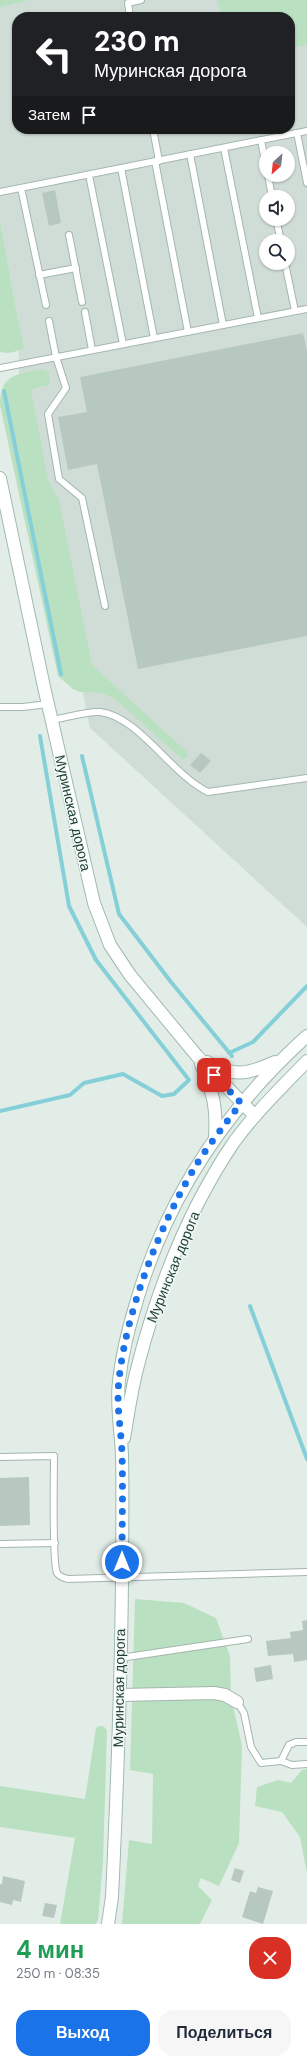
<!DOCTYPE html>
<html lang="ru">
<meta charset="utf-8">
<style>
:root{--surface:#fff;--page:#f6f6f7;--text:#1f2937;--muted:#747a83;--accent:#1a73e8}
body{margin:0;font-family:"DM Sans",sans-serif;background:var(--page);color:var(--text);height:100vh;display:flex;flex-direction:column;font-size:15px;white-space:nowrap}
*{box-sizing:border-box;margin:0}
p{font-size:13px;color:var(--muted)}
.icon{flex:none;width:22px;height:22px;fill:none;stroke:currentColor;stroke-width:2;stroke-linecap:round;stroke-linejoin:round}
.map{position:relative;height:1924px;overflow:hidden}
.details{display:flex;flex-direction:column;background:var(--surface);flex:1}
.details>*{flex:none}
.guide{position:absolute;left:12px;top:12px;width:283px;height:122px;border-radius:16px;box-shadow:0 1px 3px #0004;background:#202124;color:#fff;overflow:hidden}
.needle{width:26px;rotate:207deg}
.controls{position:absolute;left:259px;top:146px;display:grid;gap:8px}
.controls a{display:grid;place-items:center;width:36px;height:36px;border-radius:50%;background:var(--surface);box-shadow:0 1px 3px #0004;font-size:20px}
.pin{position:absolute;display:grid;place-items:center;width:34px;height:34px;color:#fff;margin:-17px;border-radius:8px;box-shadow:0 2px 6px #0006}
.me{position:absolute;width:44px;margin:-22px;rotate:0deg;stroke-linejoin:round;filter:drop-shadow(0 0 3px #0008)}
.turn{display:flex;align-items:center;gap:14px;height:84px;padding:0 16px;font-size:18px}
.turn .icon{width:52px;height:52px;stroke-width:2.5}
.turn b{display:block;font-size:28px;line-height:34px}
.then{display:flex;align-items:center;height:38px;padding:0 16px;background:#0003;gap:8px;font-size:15px}
.round{display:grid;place-items:center;flex:none;width:42px;height:42px;border-radius:16px;background:var(--page)}
.head{display:flex;align-items:center;justify-content:space-between;height:68px;padding:0 16px}
h1{font-size:24px;font-weight:700;line-height:30px;color:#1e9e55}
.cta{display:flex;gap:8px;margin-top:auto;padding:8px 16px}
.cta a{flex:1;height:46px;border-radius:16px;background:var(--accent);color:#fff;font-size:16px;font-weight:700;line-height:46px;text-align:center}
.cta a+a{background:var(--page);color:var(--text)}
.map>svg:first-child{display:block}
.built{fill:#d0ddd6;fill-rule:evenodd}
.green{fill:#b9e1c1}
.lines{fill:none;stroke-linecap:round;stroke-linejoin:round}
.stream{stroke:#85d0d8;stroke-width:4}
.building{fill:#b7c8c0}
.lane-casing{stroke:#a4b6ae;stroke-width:8}
.street-casing{stroke:#a4b6ae;stroke-width:14}
.secondary-casing{stroke:#9fbaaf;stroke-width:14}
.lane{stroke:#fff;stroke-width:6}
.street{stroke:#fff;stroke-width:12}
.secondary{stroke:#fff;stroke-width:12}
.route{stroke:#1a73e8;stroke-width:7;stroke-dasharray:0 12.6}
.labels{text-anchor:middle;dominant-baseline:central;stroke-width:3;stroke-linejoin:round;paint-order:stroke}
.street-label{font-size:14px;fill:#204035;stroke:#f3f9f6}
</style>
<div class="map">
<svg width="307" height="1924" viewBox="0 0 307 1924">
<rect width="100%" height="100%" fill="#e2ede7"/>
<path class="built" d="M31,0H307V927L90,728L19,380L18,320L0,219V7ZM17,17H290V129H17ZM266,153H288V175H266ZM266,197H288V219H266ZM266,241H288V263H266Z"/>
<g class="green">
<path d="M0,0H31L0,7Z"/>
<path d="M217,0H307V45L290,48V17H222Z"/>
<path d="M0,219L18,320L24,347C19,352 7,354 0,352Z"/>
<path d="M43,369L49,372L50,380L48,385L31,389L48,480L59,500L92,665L186,751L188,756L185,759H182L115,699L102,693L80,692L73,689L58,676L0,405C0,373 17,375 43,369Z"/>
<path d="M135,1599L184,1603L216,1618L230,1656L231,1696L242,1746L239,1843L219,1886L201,1878L198,1886L212,1900L200,1924H122L129,1840L152,1844L153,1774L130,1770Z"/>
<path d="M99,1726H103L107,1730L103,1861L98,1920L96,1924H60L75,1838L0,1827V1786L85,1799L96,1728Z"/>
<path d="M307,1769V1874L300,1837L282,1812L255,1806L257,1787L278,1780L291,1783L302,1770Z"/>
</g>
<g class="lines">
<g class="stream">
<path d="M4,391L61,674"/>
<path d="M82,756L119,914L171,982L232,1056"/>
<path d="M229,1053L253,1042L307,986"/>
<path d="M0,1111L70,1095L84,1083L123,1074L162,1096L174,1094L189,1080L96,960L69,906L40,736"/>
<path d="M250,1306L307,1459"/>
</g>
</g>
<g class="building">
<path d="M55,190L61,223L49,226L42,193Z"/>
<path d="M303,333L307,351V636L138,669L97,464L68,470L58,417L87,412L80,377Z"/>
<path d="M201,753L211,761L200,773L190,765Z"/>
<path d="M29,1477L30,1525L0,1526V1478Z"/>
<path d="M307,1620V1660L294,1662L293,1654L268,1656L266,1641L291,1638L290,1632L303,1630L302,1621Z"/>
<path d="M271,1665L273,1679L256,1682L254,1668Z"/>
<path d="M235,1868L244,1871L240,1883L231,1880Z"/>
<path d="M3,1876L25,1881L21,1902L13,1900L12,1905L0,1902V1884H2Z"/>
<path d="M258,1887L273,1891L263,1924L242,1917L250,1891L256,1893Z"/>
<path d="M45,1903L57,1905L54,1918L42,1916Z"/>
</g>
<g class="lines">
<defs>
<g id="lane">
<path d="M130,17L128,3L141,0"/>
<path d="M153,129L159,161"/>
<path d="M297,133L307,183"/>
<path d="M261,140L266,167"/>
<path d="M224,148L258,318"/>
<path d="M190,154L223,325"/>
<path d="M155,161L188,332"/>
<path d="M121,168L154,338"/>
<path d="M89,175L123,344"/>
<path d="M268,175L272,197"/>
<path d="M21,188L46,305"/>
<path d="M0,192L307,131"/>
<path d="M276,219L281,241"/>
<path d="M69,235L82,302"/>
<path d="M285,263L295,311"/>
<path d="M39,275L76,268"/>
<path d="M85,312L92,350"/>
<path d="M49,321L56,357L66,388L48,414L59,479L82,498L105,606"/>
<path d="M0,368L307,309"/>
<path d="M0,707H23L48,704"/>
<path d="M52,720C65,718 87,711 100,712C138,716 172,775 208,792L307,778"/>
<path d="M0,1457L54,1456C54,1473 52,1563 57,1573C60,1577 63,1578 68,1579L307,1572"/>
<path d="M0,1544L55,1543"/>
<path d="M120,1658L248,1639"/>
<path d="M237,1702L244,1713L251,1747L261,1763L281,1761L289,1745L296,1742H307"/>
<path d="M281,1761L292,1765L307,1764"/>
</g>
<path id="street" d="M120,1695L214,1693L225,1695L237,1702"/>
<g id="secondary">
<path d="M0,478L44,687L94,903L110,945L130,975L197,1056L255,1116"/>
<path d="M207,1062C234,1078 248,1074 275,1062"/>
<path d="M201,1064C213,1093 217,1106 215,1138"/>
<path d="M124,1438C128,1415 131,1392 137,1369C157,1290 188,1210 234,1142C255,1113 282,1087 307,1061"/>
<path d="M108,1924L112,1897C117,1791 121,1685 122,1579C122,1538 123,1496 122,1455C121,1430 116,1406 119,1381C122,1354 129,1326 137,1300C168,1195 226,1109 307,1036"/>
</g>
</defs>
<use href="#lane" class="lane-casing"/>
<use href="#street" class="street-casing"/>
<use href="#secondary" class="secondary-casing"/>
<use href="#lane" class="lane"/>
<use href="#street" class="street"/>
<use href="#secondary" class="secondary"/>
</g>
<g class="lines">
<path class="route" d="M122,1562C122,1526 123,1489 122,1453C121,1428 116,1405 119,1380C126,1310 161,1222 198,1162C211,1142 226,1123 241,1103L214,1075"/>
</g>
<g class="labels">
<g class="street-label">
<text transform="translate(73 813) rotate(77)">Муринская дорога</text>
<text transform="translate(173 1267) rotate(-68)">Муринская дорога</text>
<text transform="translate(119 1688) rotate(-89)">Муринская дорога</text>
</g>
</g>
</svg>
<div class="controls">
<a><svg class="needle" viewBox="-14 -14 28 28"><path d="M0-13l5 13h-10z" fill="#e53935"/><path d="M0 13l5-13h-10z" fill="#747a83"/></svg></a>
<a><svg class="icon" aria-label="sound" viewBox="0 0 24 24"><path d="M4 9h4l5-4v14l-5-4H4zM17 9q2 3 0 6"/></svg></a>
<a><svg class="icon" aria-label="search" viewBox="0 0 24 24"><circle cx="10" cy="10" r="6"/><path d="M15 15l6 6"/></svg></a>
</div>
<div class="pin" style="left:214px;top:1075px;background:#d93025"><svg class="icon" aria-label="arrive" viewBox="0 0 24 24"><path d="M6 21V4h12l-3 4 3 4H6"/></svg></div>
<svg class="me" style="left:122px;top:1562px" viewBox="-20 -20 40 40"><circle r="17" fill="#1a73e8" stroke="#fff" stroke-width="3"/><path d="M0-11L8 9 0 5-8 9z" fill="#fff"/></svg>
<div class="guide">
<div class="turn"><svg class="icon" aria-label="left" viewBox="0 0 24 24"><path d="M17 20v-9H6M10 6l-5 5 5 5"/></svg><div><b>230 m</b>Муринская дорога</div></div>
<div class="then">Затем<svg class="icon" aria-label="arrive" viewBox="0 0 24 24"><path d="M6 21V4h12l-3 4 3 4H6"/></svg></div>
</div>
</div>
<section class="details">
<div class="head"><div><h1>4 мин</h1><p>250 m · 08:35</p></div><a class="round" style="background:#d93025;color:#fff"><svg class="icon" aria-label="close" viewBox="0 0 24 24"><path d="M6 6l12 12M18 6L6 18"/></svg></a></div>
<div class="cta"><a>Выход</a><a>Поделиться</a></div>
</section>
